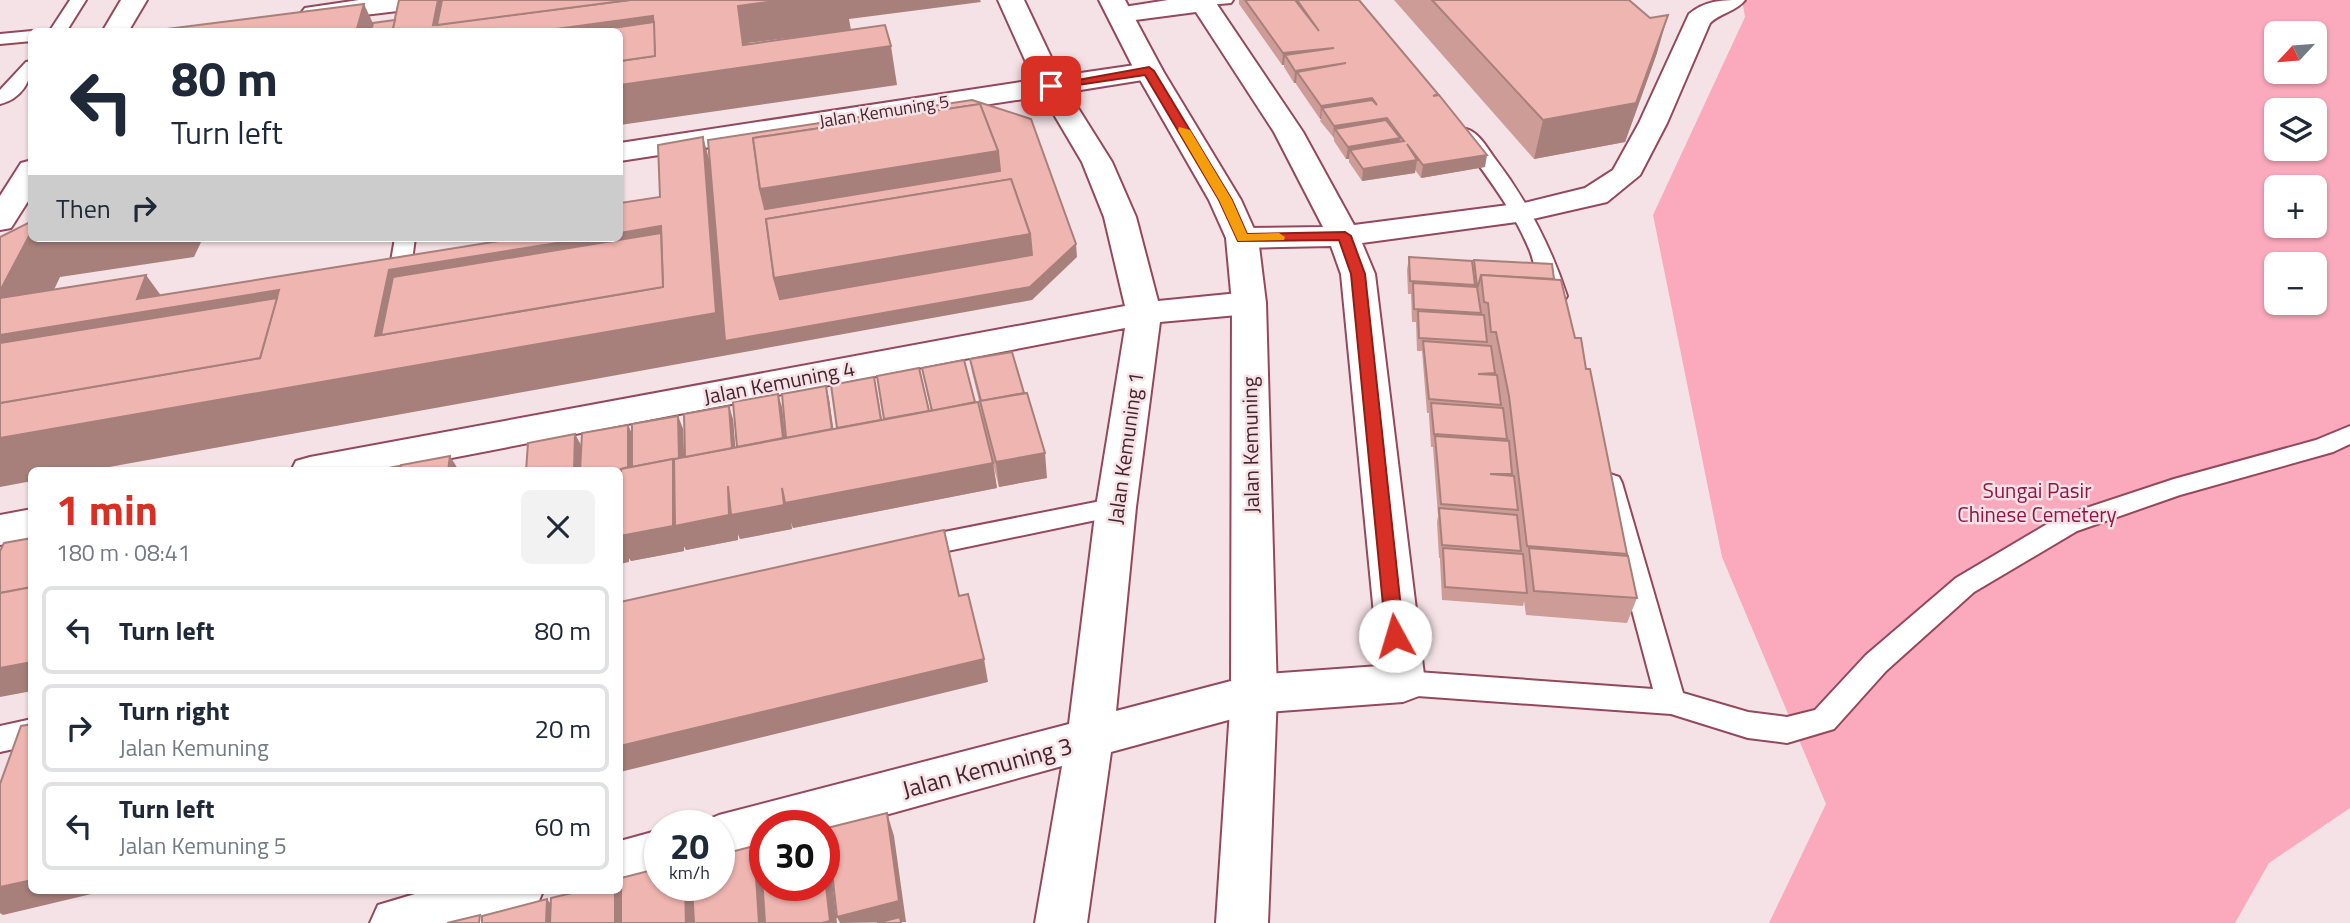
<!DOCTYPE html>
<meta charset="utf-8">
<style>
:root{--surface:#fff;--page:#f2f2f3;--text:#1f2937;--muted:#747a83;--line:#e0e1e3;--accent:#d93025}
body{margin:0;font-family:"Titillium Web",sans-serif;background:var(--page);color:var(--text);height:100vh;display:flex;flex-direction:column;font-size:26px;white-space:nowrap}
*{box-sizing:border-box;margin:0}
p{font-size:23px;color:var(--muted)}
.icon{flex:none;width:38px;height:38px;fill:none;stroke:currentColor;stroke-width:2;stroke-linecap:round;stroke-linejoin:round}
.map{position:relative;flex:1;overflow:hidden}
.sheet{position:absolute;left:28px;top:467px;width:595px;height:427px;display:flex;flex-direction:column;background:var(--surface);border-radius:10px;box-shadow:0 2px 5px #0004}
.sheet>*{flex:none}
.hud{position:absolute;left:28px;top:28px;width:595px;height:214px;border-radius:10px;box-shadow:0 2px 5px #0004;background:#fff;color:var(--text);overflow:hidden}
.needle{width:46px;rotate:244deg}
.controls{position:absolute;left:2264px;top:21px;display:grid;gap:14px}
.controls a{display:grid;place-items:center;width:63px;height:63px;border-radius:10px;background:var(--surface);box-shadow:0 2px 5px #0004;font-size:35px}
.speed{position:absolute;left:644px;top:810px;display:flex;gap:14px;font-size:35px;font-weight:700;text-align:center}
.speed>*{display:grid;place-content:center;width:91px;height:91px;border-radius:50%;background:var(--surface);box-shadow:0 2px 5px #0004;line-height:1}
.speed small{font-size:18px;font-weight:400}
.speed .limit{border:10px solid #d22;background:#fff;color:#111}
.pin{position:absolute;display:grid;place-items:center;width:60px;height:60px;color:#fff;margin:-30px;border-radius:14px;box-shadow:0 4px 10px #0006}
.me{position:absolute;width:77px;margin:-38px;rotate:354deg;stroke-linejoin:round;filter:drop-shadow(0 0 5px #0008)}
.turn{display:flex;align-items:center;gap:24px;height:147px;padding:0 28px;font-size:32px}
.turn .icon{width:91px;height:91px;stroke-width:2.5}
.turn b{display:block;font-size:49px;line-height:60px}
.then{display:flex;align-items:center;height:66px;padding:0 28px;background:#0003;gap:14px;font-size:26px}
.round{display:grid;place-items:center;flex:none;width:74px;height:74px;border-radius:10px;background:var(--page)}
.overview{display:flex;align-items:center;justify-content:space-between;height:119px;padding:0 28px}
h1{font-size:42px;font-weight:700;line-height:52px;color:var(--accent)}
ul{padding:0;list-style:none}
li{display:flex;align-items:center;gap:21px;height:88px;margin:0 14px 10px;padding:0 14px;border:4px solid var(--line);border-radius:10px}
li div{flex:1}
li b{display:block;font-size:26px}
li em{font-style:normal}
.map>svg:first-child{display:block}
.green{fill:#faaabc;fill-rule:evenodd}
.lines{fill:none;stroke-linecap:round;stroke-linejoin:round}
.lane-casing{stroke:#94485c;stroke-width:4}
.street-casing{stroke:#94485c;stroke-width:4}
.secondary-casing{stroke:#94485c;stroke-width:4}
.lane{fill:#fff;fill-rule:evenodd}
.street{fill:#fff;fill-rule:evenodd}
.secondary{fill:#fff;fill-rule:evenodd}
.wall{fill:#ce9c97}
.shaded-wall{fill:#a77f7b}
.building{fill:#efb5b0;stroke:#a77f7b;stroke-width:2;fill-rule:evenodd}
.route{fill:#d93025;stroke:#8d1f18;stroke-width:2}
.slow{fill:#f59e0b}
.labels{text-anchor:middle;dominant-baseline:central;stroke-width:5;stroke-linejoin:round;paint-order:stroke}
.far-street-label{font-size:18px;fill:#46242d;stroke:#f5e2e6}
.street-label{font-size:21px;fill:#46242d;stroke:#f5e2e6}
.park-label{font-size:21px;fill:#911545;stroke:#f5e2e6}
.near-street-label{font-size:24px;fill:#46242d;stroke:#f5e2e6}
</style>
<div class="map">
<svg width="2350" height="923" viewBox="0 0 2350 923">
<rect width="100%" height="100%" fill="#f5e2e6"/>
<path class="green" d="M1742,0H2350V808L2269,863L2235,923H1769L1826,804L1722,557L1653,215L1745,17ZM2277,33H2315V72H2277ZM2277,110H2315V149H2277ZM2277,187H2315V226H2277ZM2277,264H2315V303H2277Z"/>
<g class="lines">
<defs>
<g id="lane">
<path d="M70,0H86L66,32H49Z"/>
<path d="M1197,0H1233L1231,3L1197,6Z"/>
<path d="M32,31V41L0,44V34Z"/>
<path d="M32,61C32,81 21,99 0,104V90L26,62Z"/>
<path d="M1466,129C1478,132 1486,146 1493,156C1526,199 1550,244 1567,296L1564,301L1556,303C1539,298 1536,266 1530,251C1512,207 1484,173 1457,135Z"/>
<path d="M395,238H415L408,290L397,297L386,290Z"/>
<path d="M2350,426V444L2333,452L2180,495L2077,531L1974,592L1886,671L1834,729L1787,743L1748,738L1671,714L1403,695L1393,691L1389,683L1393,675L1403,671L1653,689L1598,483L1601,477L1610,474L1619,477L1622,483L1683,693L1748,712L1787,717L1815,710L1866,655L1956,578L2059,517L2174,479L2316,440Z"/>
<path d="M1116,498L1125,500L1129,507L1125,514L914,558L905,555L901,548L905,541L914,538Z"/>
<path d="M32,719V745L0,752V726Z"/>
</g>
<g id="street">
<path d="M121,0H147L128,32H102Z"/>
<path d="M359,0H436L432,5L423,8L314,21L305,18L301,13L305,8Z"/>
<path d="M998,0H1024L1060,76L1149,63L1159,65L1163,71L1159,77L1149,79L1068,92L1112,162L1136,217L1158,301L1249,292L1261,295L1266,303L1261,311L1249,314L1160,322L1136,507L1116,711L1254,675L1379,666L1341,274L1331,246L1242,248L1231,245L1226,238L1231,231L1242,228L1323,227L1274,132L1196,12L1120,22L1111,19L1107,14L1111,9L1168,0H1214L1303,132L1354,225L1524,203L1585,188L1613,170L1639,123L1689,14C1706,0 1722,0 1745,0C1737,11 1720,13 1710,23L1667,123L1640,175L1607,202L1524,221L1362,243L1375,274L1425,683L1419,696L1403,702L1254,713L1111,752L1087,923H1035L1062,766L824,832V826H765V848L719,861V826H700L702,822L719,815L1069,724L1096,507L1125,328L384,471H291L296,461L310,457L1125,306L1104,217L1082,162L1043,96L620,161V143L1034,80Z"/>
<path d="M32,160V195L11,228L0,230V196L21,163Z"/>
<path d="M32,509V539L0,545V515Z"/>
<path d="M660,830V876L620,887V841Z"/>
<path d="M425,891H543L536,908L488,923H370L378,905Z"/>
</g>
<path id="secondary" d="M1099,0H1125L1163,71L1241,200L1258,238L1266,303L1277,694L1268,923H1216L1231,694L1232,303L1226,238L1209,200L1135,71Z"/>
</defs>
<use href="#lane" class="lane-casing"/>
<use href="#street" class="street-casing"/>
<use href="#secondary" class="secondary-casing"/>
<use href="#lane" class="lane"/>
<use href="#street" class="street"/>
<use href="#secondary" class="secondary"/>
</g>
<g class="wall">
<path d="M1239,0H1359L1438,94L1437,96L1485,167L1421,178L1415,170V173L1362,181L1349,162V159H1346L1334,141V138L1320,121L1321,119H1320L1296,84V83H1294L1284,67V65H1282L1239,4Z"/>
<path d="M1394,0H1629L1650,18L1657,53L1625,142L1534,159Z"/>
<path d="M1409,257L1473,265L1474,260L1554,279L1586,369L1627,554V556L1637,598L1627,623L1526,615L1524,601L1523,606L1442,600L1440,561V558H1439L1437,522L1438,516L1433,447H1431L1429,416V413H1427L1422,351H1417L1416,322H1412L1411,294H1408L1407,270Z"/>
<path d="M970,359L1047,478L999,487L993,464L997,488L793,528L791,522L792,529L740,539L738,534V540L686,550L684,546V551L631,561L629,558V562L526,471L575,434L581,447L628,425L632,435L678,416L683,429L684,457L733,419L735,447H737L782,407L786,438L826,386L829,399L833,429L837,428L877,390L882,420L931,411L922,368L975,402L984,425L981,409L972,372Z"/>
</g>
<g class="shaded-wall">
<path d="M438,0H659L743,45L735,0H980L981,2L849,19L851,30L748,43L751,66L891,46L897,85L620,125V32H436L433,25Z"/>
<path d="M364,4L377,32H309Z"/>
<path d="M1668,15L1657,53L1625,142L1534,159L1543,120Z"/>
<path d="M1334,48L1285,55L1284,65H1282L1283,53Z"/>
<path d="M1346,63L1297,72L1296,83H1294L1295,71Z"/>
<path d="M1372,98L1371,111L1322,108L1321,119H1320L1321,106Z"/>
<path d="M1387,118L1385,130L1335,129L1333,139L1334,126Z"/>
<path d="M703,137L714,177L728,341L1076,244L1077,257L1032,300L87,471H32V481L0,487V291L29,236H32V238H203L194,257L60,277L35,330L137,299L146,275L170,308L279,290L375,336L389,270L588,238H620V233L661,226Z"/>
<path d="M1400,138L1398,151L1350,150L1349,159H1346L1348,147Z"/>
<path d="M998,151L1002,184L769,222L760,189Z"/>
<path d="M1487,155L1485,167L1421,178L1423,165Z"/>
<path d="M1417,160L1415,173L1362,181L1363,169Z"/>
<path d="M1030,234L1034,268L783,312L774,278Z"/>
<path d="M826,386L829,399L836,447L791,455Z"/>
<path d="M778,394L782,407L787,456L742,464Z"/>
<path d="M729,406L733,419L737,468L690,477Z"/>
<path d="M678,416L683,429L685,479L728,486L782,488L993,463L997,488L793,528L791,522L792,529L740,539L738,534V540L686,550L684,546V551L631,561L629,558V562L620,564V471L628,425L634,438L673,459Z"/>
<path d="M575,434L582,447L581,471H574Z"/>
<path d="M1045,453L1047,478L999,487L996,462Z"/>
<path d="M450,456L458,469L457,471H448Z"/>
<path d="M984,659L988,682L620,772V746Z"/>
<path d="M32,662V691L0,697V668Z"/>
<path d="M887,813L894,836L906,922L840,923L837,917Z"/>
<path d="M824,841L829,854L837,923H822L824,869Z"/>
<path d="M754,846L765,868L768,923H759Z"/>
<path d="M32,880V891H104L3,915L0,913V887Z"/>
<path d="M685,886H697L698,923H686Z"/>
<path d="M620,889L629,904V923H615V891H620Z"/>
<path d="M547,899L564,921V923H546Z"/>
</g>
<g class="building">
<path d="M399,0H438L433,25L630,0H784L738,6L743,45L885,25L891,46L620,85V61L655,56L653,16L534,32H392Z"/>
<path d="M442,0H630L437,25Z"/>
<path d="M1245,0H1295L1319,31L1297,0H1359L1438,94L1433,96L1439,95L1487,155L1423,165L1407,144L1417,160L1363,169L1350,150L1404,141L1387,118L1334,126L1322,108L1372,100L1377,105L1372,98L1321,106L1297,72L1346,63L1295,71L1285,55L1334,48L1283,53Z"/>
<path d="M1432,0H1629L1650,18L1668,15L1636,103L1543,120Z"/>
<path d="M364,4L356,32H143Z"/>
<path d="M395,20L392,32H371L373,23Z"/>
<path d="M654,22L655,56L620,61V32H585Z"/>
<path d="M972,100L1031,119L1076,244L1030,287L725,341L708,140ZM980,104L998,151L1000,171L765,209L760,189L753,138ZM1011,179L1030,234L1032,255L780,299L774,278L766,219Z"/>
<path d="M980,104L998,151L760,189L753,138Z"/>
<path d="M1386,120L1400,138L1348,147L1335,129Z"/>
<path d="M703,137L716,313L0,438V403L260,358L279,290L0,335V298L146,275L137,299L518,238H588L389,270L375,336L663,287L661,226L620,233V203L660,197L658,145Z"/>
<path d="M1011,179L1030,234L774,278L766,219Z"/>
<path d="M32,221V236H29L0,291V237Z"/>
<path d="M661,233L663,287L381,335L393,277Z"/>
<path d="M1409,257L1472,261L1475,285L1410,281Z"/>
<path d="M1474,260L1552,264L1554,279L1481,275L1478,286H1477Z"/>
<path d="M1481,275L1561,280L1575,338H1581L1586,369H1590L1627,554L1527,546L1509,396L1496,332H1491L1488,303L1484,302Z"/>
<path d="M1413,283L1477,287L1481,313L1414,309Z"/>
<path d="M277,298L260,358L0,403V343Z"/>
<path d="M1418,311L1484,315L1487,342L1419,338Z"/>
<path d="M1423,341L1491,346L1495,373L1478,374L1497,375L1501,405L1429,399Z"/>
<path d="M1012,352L1024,393L981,401L970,359Z"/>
<path d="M964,360L975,402L932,411L922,368Z"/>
<path d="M919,368L929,411L884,419L877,376Z"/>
<path d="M874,377L881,420L837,428L831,385Z"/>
<path d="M826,386L832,429L786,438L782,394Z"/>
<path d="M1027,393L1045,453L996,462L980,401Z"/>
<path d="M778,394L783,438L737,447L733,402Z"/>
<path d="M978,402L993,463L785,503L782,488L784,505L731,515L728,486L729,515L675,526L674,459Z"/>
<path d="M1431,403L1503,408L1507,439L1434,434Z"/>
<path d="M729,406L732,448L685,457L684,414Z"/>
<path d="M678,416L679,458L674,459V464L673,459L632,467V424Z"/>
<path d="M628,425V467L621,469V473L619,470L580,471L582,433Z"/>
<path d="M575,434L574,471H526L528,443Z"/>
<path d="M1435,436L1509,441L1512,474H1490L1514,476L1518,510L1441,504Z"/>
<path d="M450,456L448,471H400L401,465Z"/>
<path d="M673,459V526L620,536L621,469Z"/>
<path d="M399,466L398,471H373Z"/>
<path d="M1439,508L1517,515L1521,551L1442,545Z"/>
<path d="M944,530L959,596L968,594L984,659L620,746V602Z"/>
<path d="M32,538V587L0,593V551L4,543Z"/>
<path d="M1443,548L1523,554L1527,593L1445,587Z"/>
<path d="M1529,548L1628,556L1637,598L1534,591Z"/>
<path d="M32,587V662L0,668V593Z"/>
<path d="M32,724V880L0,887V784L21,726Z"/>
<path d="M887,813L899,901L837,917L827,828Z"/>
<path d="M765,845V886H824V869L830,921L822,923H765L760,846Z"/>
<path d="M754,846L759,923H694L692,886H719V855Z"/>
<path d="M660,868V886H685L686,923H621V878Z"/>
<path d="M580,891H615V923H550L551,898Z"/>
<path d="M547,899L546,923H482V916Z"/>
<path d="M480,915L479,923H447Z"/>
<path d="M900,917L901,923H877Z"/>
</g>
<path class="route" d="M1149,67L1154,71L1232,200L1247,234L1345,232L1351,236L1365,274L1404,636L1402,641H1389L1386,636L1351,274L1339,240L1238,241L1219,200L1145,75L1051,89L1045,86Z"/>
<path class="slow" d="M1179,127L1190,130L1232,200L1247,234L1279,233L1285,237L1284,240L1238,241L1219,200L1178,130Z"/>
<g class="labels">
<g class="far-street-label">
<text transform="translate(884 111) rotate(-9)">Jalan Kemuning 5</text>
</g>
<g class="street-label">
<text transform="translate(779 382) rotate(-11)">Jalan Kemuning 4</text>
<text transform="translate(1250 445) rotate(-91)">Jalan Kemuning</text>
<text transform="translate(1125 448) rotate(-82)">Jalan Kemuning 1</text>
</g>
<g class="park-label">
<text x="2037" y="490">Sungai Pasir<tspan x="2037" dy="24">Chinese Cemetery</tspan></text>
</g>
<g class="near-street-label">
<text transform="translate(987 767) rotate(-15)">Jalan Kemuning 3</text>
</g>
</g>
</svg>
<div class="controls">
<a><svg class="needle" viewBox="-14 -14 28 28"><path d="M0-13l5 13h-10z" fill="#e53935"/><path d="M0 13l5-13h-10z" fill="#747a83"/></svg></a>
<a><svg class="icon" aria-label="layers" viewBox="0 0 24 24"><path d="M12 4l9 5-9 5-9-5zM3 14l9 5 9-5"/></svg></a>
<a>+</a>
<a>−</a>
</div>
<div class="speed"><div>20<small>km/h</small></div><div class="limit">30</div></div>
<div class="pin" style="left:1051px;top:86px;background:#d93025"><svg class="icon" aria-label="arrive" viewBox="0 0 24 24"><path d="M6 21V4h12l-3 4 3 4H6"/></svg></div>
<svg class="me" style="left:1395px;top:636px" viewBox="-20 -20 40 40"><circle r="19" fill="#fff"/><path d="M0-13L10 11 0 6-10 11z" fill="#d93025"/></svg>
<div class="hud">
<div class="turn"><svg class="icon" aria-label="left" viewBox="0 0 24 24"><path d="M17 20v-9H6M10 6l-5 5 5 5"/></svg><div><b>80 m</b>Turn left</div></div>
<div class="then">Then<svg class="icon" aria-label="right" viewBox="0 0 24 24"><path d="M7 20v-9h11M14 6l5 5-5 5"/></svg></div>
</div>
<section class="sheet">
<div class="overview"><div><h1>1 min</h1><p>180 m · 08:41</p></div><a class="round"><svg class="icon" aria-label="close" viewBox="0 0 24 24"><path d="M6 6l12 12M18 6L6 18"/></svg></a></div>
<ul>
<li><svg class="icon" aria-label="left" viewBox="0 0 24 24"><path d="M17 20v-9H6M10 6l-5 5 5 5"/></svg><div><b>Turn left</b></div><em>80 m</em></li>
<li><svg class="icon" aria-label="right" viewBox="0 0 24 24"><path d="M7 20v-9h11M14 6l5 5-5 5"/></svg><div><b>Turn right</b><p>Jalan Kemuning</p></div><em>20 m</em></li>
<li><svg class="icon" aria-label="left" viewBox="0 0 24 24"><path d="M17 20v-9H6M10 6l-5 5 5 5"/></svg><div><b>Turn left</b><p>Jalan Kemuning 5</p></div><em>60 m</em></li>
</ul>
</section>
</div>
